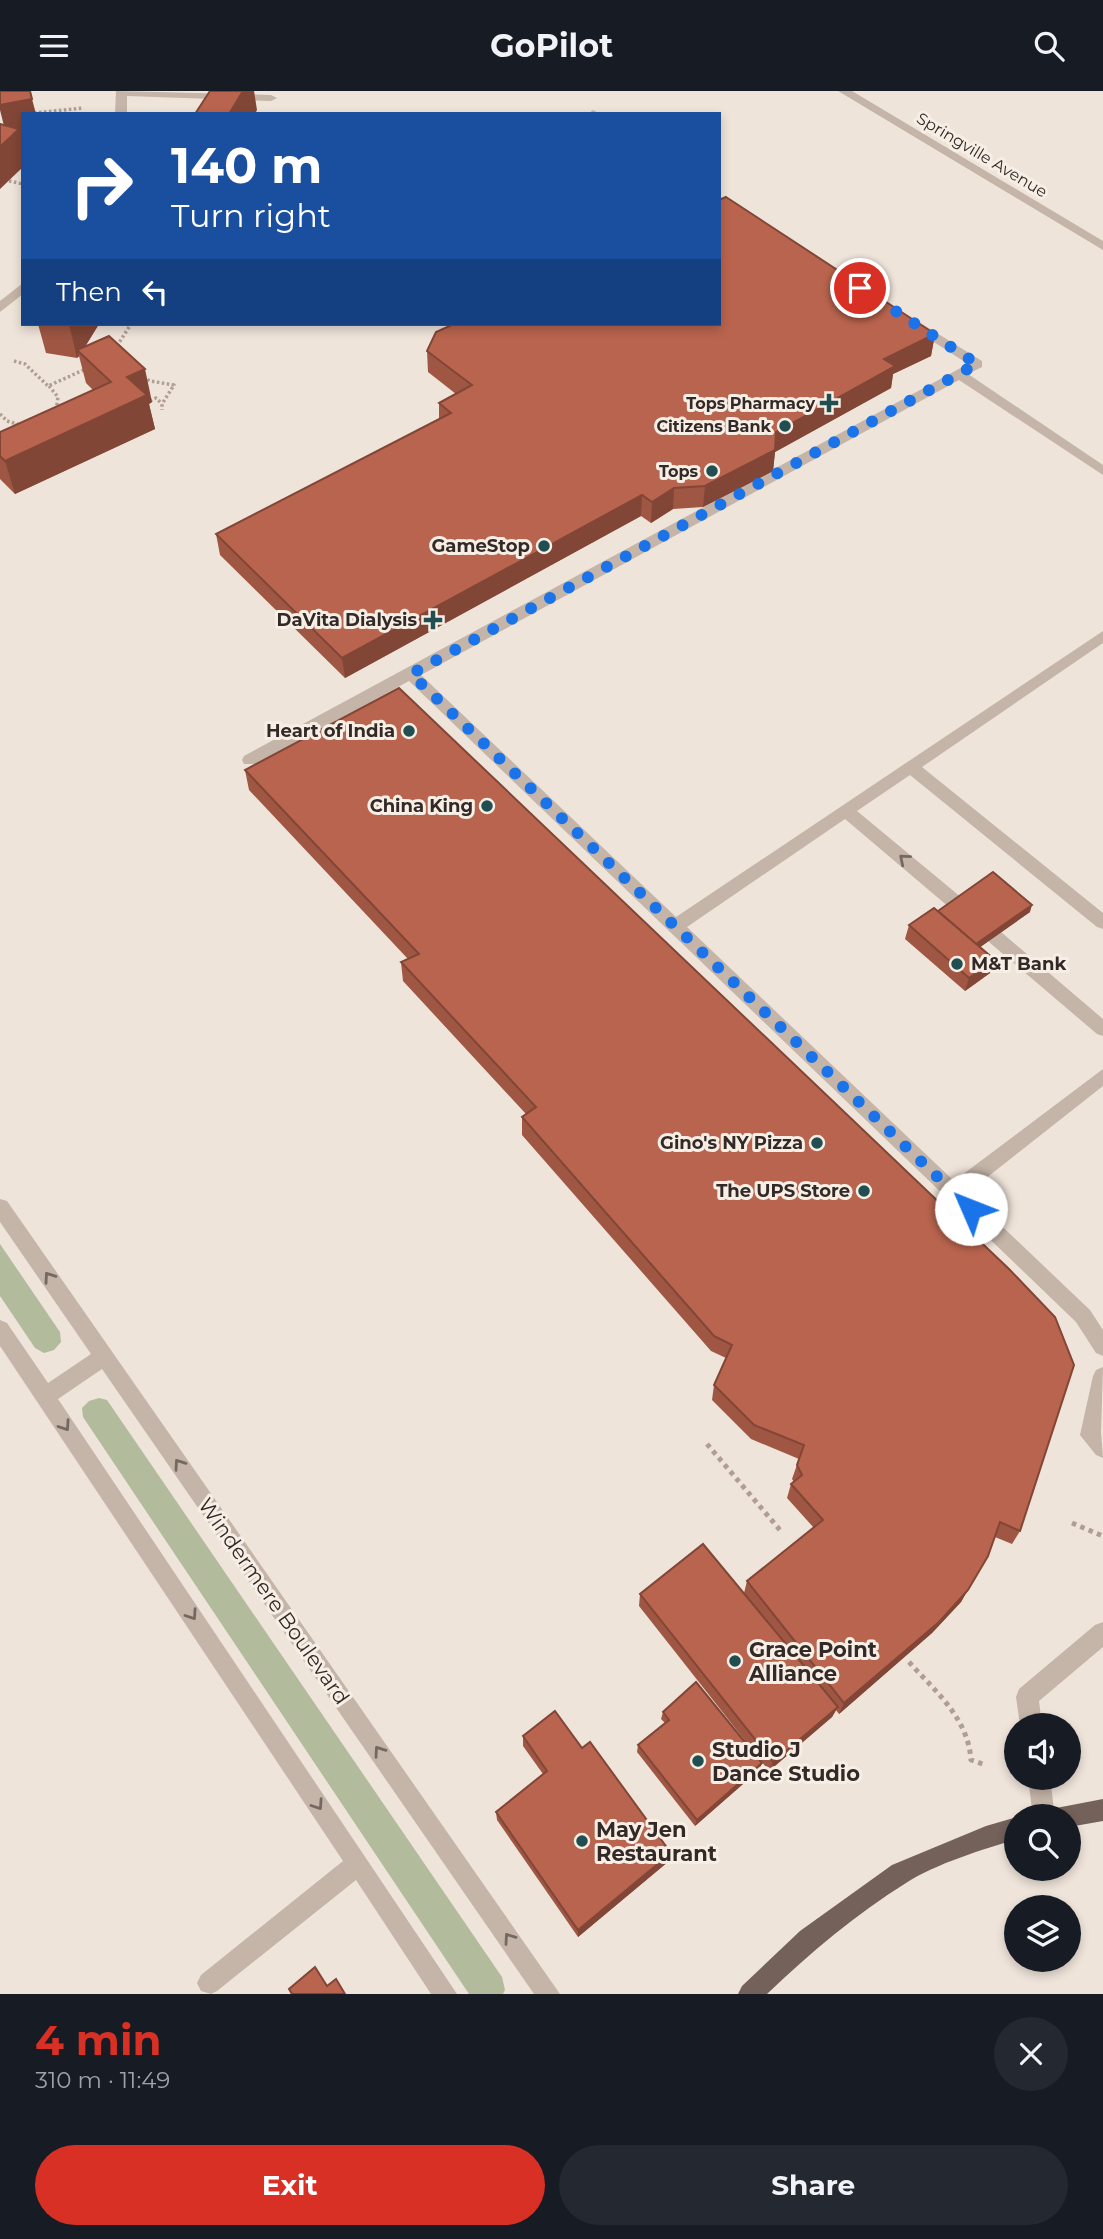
<!DOCTYPE html>
<meta charset="utf-8">
<style>
:root{--surface:#171b24;--page:#242831;--text:#f1f3f6;--muted:#9ea1a6;--accent:#d93025}
body{margin:0;font-family:Montserrat,sans-serif;background:var(--page);color:var(--text);height:100vh;display:flex;flex-direction:column;font-size:26px;white-space:nowrap}
*{box-sizing:border-box;margin:0}
p{font-size:23px;color:var(--muted)}
.icon{flex:none;width:38px;height:38px;fill:none;stroke:currentColor;stroke-width:2;stroke-linecap:round;stroke-linejoin:round}
.map{position:relative;height:1903px;overflow:hidden}
.drawer{display:flex;flex-direction:column;background:var(--surface);flex:1}
.drawer>*{flex:none}
.top-card{position:absolute;left:21px;top:21px;width:700px;height:214px;border-radius:0px;box-shadow:0 4px 10px #0003;background:#1a4fa0;color:#fff;overflow:hidden}
.tools{position:absolute;left:1004px;top:1622px;display:grid;gap:14px}
.tools a{display:grid;place-items:center;width:77px;height:77px;border-radius:50%;background:var(--surface);box-shadow:0 4px 10px #0003;font-size:35px}
.pin{position:absolute;display:grid;place-items:center;width:60px;height:60px;color:#fff;margin:-30px;border:4px solid #fff;border-radius:50%;box-shadow:0 2px 7px #0007}
.me{position:absolute;width:77px;margin:-38px;rotate:314deg;stroke-linejoin:round;filter:drop-shadow(0 0 5px #0008)}
.turn{display:flex;align-items:center;gap:24px;height:147px;padding:0 35px;font-size:32px}
.turn .icon{width:91px;height:91px;stroke-width:2.5}
.turn b{display:block;font-size:49px;line-height:60px}
.then{display:flex;align-items:center;height:66px;padding:0 35px;background:#0003;gap:14px;font-size:26px}
.round{display:grid;place-items:center;flex:none;width:74px;height:74px;border-radius:37px;background:var(--page)}
.headline{display:flex;align-items:center;justify-content:space-between;height:119px;padding:0 35px}
h1{font-size:42px;font-weight:700;line-height:52px;color:var(--accent)}
.action{display:flex;gap:14px;margin-top:auto;padding:14px 35px}
.action a{flex:1;height:80px;border-radius:42px;background:var(--accent);color:#fff;font-size:28px;font-weight:700;line-height:80px;text-align:center}
.action a+a{background:var(--page);color:var(--text)}
header{display:flex;justify-content:space-between;align-items:center;height:91px;padding:0 35px;background:var(--surface);font-size:32px;font-weight:700}
.map>svg:first-child{display:block}
.green{fill:#b2bc9c}
.lines{fill:none;stroke-linecap:round;stroke-linejoin:round}
.path-far1{stroke:#b19e92;stroke-width:3.5;stroke-dasharray:2.5 2.5;stroke-linecap:butt}
.path{stroke:#b19e92;stroke-width:5;stroke-dasharray:4.5 4.5;stroke-linecap:butt}
.minor{fill:#c5b4a8;fill-rule:evenodd}
.major{fill:#73615a;fill-rule:evenodd}
.wall{fill:#9f5643}
.shaded-wall{fill:#824637}
.building{fill:#b9644e;stroke:#824637;stroke-width:2}
.oneway{stroke:#756861}
.route{stroke:#1a73e8;stroke-width:12;stroke-dasharray:0 21.6}
.poi-dot{fill:#214e50;stroke:#f7efe6;stroke-width:2.5}
.labels{text-anchor:middle;dominant-baseline:central;stroke-width:6;stroke-linejoin:round;paint-order:stroke}
.far-street-label{font-size:16px;fill:#332a27;stroke:#f7efe6}
.far-poi-label{font-size:16px;font-weight:bold;fill:#332a27;stroke:#f7efe6;text-anchor:end}
.poi-label{font-size:18px;font-weight:bold;fill:#332a27;stroke:#f7efe6;text-anchor:end}
.near-street-label{font-size:21px;fill:#332a27;stroke:#f7efe6}
.near-poi-label{font-size:21px;font-weight:bold;fill:#332a27;stroke:#f7efe6;text-anchor:start}
</style>
<header><svg class="icon" aria-label="menu" viewBox="0 0 24 24"><path d="M4 6h16M4 12h16M4 18h16"/></svg>GoPilot<svg class="icon" aria-label="search" viewBox="0 0 24 24"><circle cx="10" cy="10" r="6"/><path d="M15 15l6 6"/></svg></header>
<div class="map">
<svg width="1103" height="1903" viewBox="0 0 1103 1903">
<rect width="100%" height="100%" fill="#efe4da"/>
<g class="green">
<path d="M0,1153L60,1241L61,1251L54,1259L44,1262L35,1257L0,1205Z"/>
<path d="M99,1307L107,1309L502,1886L505,1899L503,1903H469L83,1326L82,1317L89,1310Z"/>
</g>
<g class="lines">
<g class="path-far1">
<path d="M34,22L83,17"/>
<path d="M9,90L23,93"/>
<path d="M117,255L131,233"/>
<path d="M14,270L25,273L48,295L88,277"/>
<path d="M143,286L150,290L174,294L162,313V319"/>
<path d="M49,295L58,306L56,320"/>
<path d="M150,310L156,307L162,313"/>
<path d="M0,323L7,330L17,333L15,337"/>
</g>
<g class="path">
<path d="M707,1353L780,1439"/>
<path d="M1072,1432L1103,1445"/>
<path d="M909,1571C936,1601 968,1627 971,1669L983,1673"/>
</g>
<g class="minor">
<path d="M116,0L271,4L277,7L271,10L127,5V23H115Z"/>
<path d="M838,0H852L1103,150V159Z"/>
<path d="M593,19L600,23H588Z"/>
<path d="M23,192V203L0,221V210Z"/>
<path d="M914,228L982,270V276L968,283L1103,374V384L959,289L421,584L676,826L1103,540V552L922,676L1103,822V838L1097,836L910,684L857,720L962,807L964,812L962,817H950L845,728L687,836L954,1090L1103,978V995L967,1102L1090,1219L1103,1239V1265L1096,1262L1076,1231L409,590L256,673H244L242,669L244,665L968,273L909,235V229Z"/>
<path d="M995,839L1001,841L1103,928V945L1097,943L989,851L987,846L989,841Z"/>
<path d="M0,1108L7,1110L560,1903H534L102,1278L58,1308L457,1903H431L356,1789L217,1900L211,1903L201,1900L197,1892L201,1884L343,1770L0,1255V1229L7,1232L48,1292L91,1263L0,1131Z"/>
<path d="M1103,1276L1101,1341L1103,1367L1096,1364L1080,1344L1093,1285L1096,1279Z"/>
<path d="M1103,1531V1556L1039,1610L1042,1634H1020L1016,1606L1019,1598L1095,1534Z"/>
<path d="M1028,1687H1050L1055,1726H1033Z"/>
</g>
<g class="major">
<path d="M1103,1708V1730L1069,1736V1726H1048L1051,1718Z"/>
<path d="M1017,1726V1748C984,1758 935,1773 906,1792C856,1823 810,1862 767,1903H738L742,1895L800,1840L892,1774L986,1735Z"/>
</g>
</g>
<g class="wall">
<path d="M38,233H99L85,256L152,311L149,313L155,338L15,403L0,388V341L93,299L86,292L79,265L77,267L46,262Z"/>
<path d="M935,243L931,265L893,283L891,297L775,361L773,380L703,416L673,418L651,432L641,425L345,587L220,464L216,443L439,328V312L456,303L428,281L427,260Z"/>
<path d="M245,679L1020,1440L1012,1453L995,1446L961,1511L932,1542L839,1623L836,1619L832,1626L769,1680L639,1515L640,1503L744,1502L747,1490L814,1437L787,1407L791,1393L794,1391L792,1388L799,1368L751,1348L712,1309L714,1294L726,1267L711,1260L522,1044V1026L526,1023L403,890L401,871L408,868L249,699Z"/>
<path d="M938,820L1030,821L980,856L990,882L965,900L905,848L909,834Z"/>
<path d="M663,1621L762,1672L759,1679L695,1735L637,1661L638,1654L665,1632L661,1628Z"/>
<path d="M523,1645L582,1657L671,1762L669,1770L578,1846L497,1729L496,1721L543,1683L523,1655Z"/>
</g>
<g class="shaded-wall">
<path d="M243,0H254L257,19L255,23H229Z"/>
<path d="M32,8L36,23H23V45H21L23,51V76L0,98V56L7,47L0,19V14Z"/>
<path d="M69,233H99L81,262L77,259L79,265L77,267Z"/>
<path d="M935,243L931,265L893,283L891,297L775,361L773,380L703,416L705,395L776,341L884,268Z"/>
<path d="M145,278L152,311L149,313L155,338L15,403L5,370L127,286Z"/>
<path d="M674,397L673,418L651,432L652,411Z"/>
<path d="M642,404L641,425L345,587L342,567Z"/>
<path d="M1032,814L1030,821L969,864L971,857Z"/>
<path d="M995,869L990,882L965,900L969,887Z"/>
<path d="M968,1499L961,1511L932,1542L839,1623L844,1612Z"/>
<path d="M838,1616L832,1626L769,1680L773,1671Z"/>
<path d="M762,1672L759,1679L695,1735L697,1729Z"/>
<path d="M671,1762L669,1770L578,1846V1839Z"/>
</g>
<g class="building">
<path d="M0,0H30L32,8L0,14Z"/>
<path d="M210,0H243L229,23H195Z"/>
<path d="M0,33L19,38L0,56Z"/>
<path d="M726,106L935,243L884,268L895,275L776,341L775,359L705,395L674,397L652,411L642,404L342,567L216,443L451,322L439,312L472,294L427,260L436,241L454,233H719V109Z"/>
<path d="M109,245L145,278L127,286L147,304L5,370L0,365V341L111,291L77,259Z"/>
<path d="M399,597L1009,1178L1055,1226L1074,1274L1020,1440L1000,1431L988,1465L968,1499L939,1531L844,1612L747,1490L823,1429L791,1393L802,1384L797,1374L804,1354L754,1334L714,1294L732,1254L714,1245L522,1026L536,1016L401,871L419,863L245,679Z"/>
<path d="M993,781L1032,814L976,853L938,820Z"/>
<path d="M934,817L995,869L969,887L909,834Z"/>
<path d="M703,1453L838,1616L773,1671L640,1503Z"/>
<path d="M696,1591L762,1672L697,1729L638,1654L669,1629L663,1621Z"/>
<path d="M555,1620L582,1657L590,1651L671,1762L578,1839L496,1721L547,1680L523,1645Z"/>
<path d="M315,1876L327,1895L336,1888L345,1903H292L289,1898Z"/>
</g>
<defs><path id="oneway-chevron" d="M-2-3.5L2.5 0L-2 3.5" fill="none" stroke-width="1.6" stroke-linecap="round" stroke-linejoin="round" transform="scale(1.75)"/></defs>
<g class="oneway">
<use href="#oneway-chevron" transform="translate(904 768) rotate(-140)"/>
<use href="#oneway-chevron" transform="translate(49 1186) rotate(-125)"/>
<use href="#oneway-chevron" transform="translate(65 1335) rotate(56)"/>
<use href="#oneway-chevron" transform="translate(179 1373) rotate(-125)"/>
<use href="#oneway-chevron" transform="translate(192 1524) rotate(56)"/>
<use href="#oneway-chevron" transform="translate(379 1660) rotate(-125)"/>
<use href="#oneway-chevron" transform="translate(318 1714) rotate(56)"/>
<use href="#oneway-chevron" transform="translate(509 1847) rotate(-125)"/>
</g>
<g class="lines">
<path class="route" d="M860,197L977,273L411,583L971,1118"/>
</g>
<g class="poi-dot">
<path d="M825.5 301.5h7v7h7v7h-7v7h-7v-7h-7v-7h7z"/>
<circle cx="785" cy="335" r="7"/>
<circle cx="712" cy="380" r="7"/>
<circle cx="544" cy="455" r="7"/>
<path d="M429.5 518.5h7v7h7v7h-7v7h-7v-7h-7v-7h7z"/>
<circle cx="409" cy="640" r="7"/>
<circle cx="487" cy="715" r="7"/>
<circle cx="957" cy="873" r="7"/>
<circle cx="817" cy="1052" r="7"/>
<circle cx="864" cy="1100" r="7"/>
<circle cx="735" cy="1570" r="7"/>
<circle cx="698" cy="1670" r="7"/>
<circle cx="582" cy="1750" r="7"/>
</g>
<g class="labels">
<g class="far-street-label">
<text transform="translate(982 64) rotate(31)">Springville Avenue</text>
</g>
<g class="far-poi-label">
<text x="815" y="312">Tops Pharmacy</text>
<text x="771" y="335">Citizens Bank</text>
<text x="698" y="380">Tops</text>
</g>
<g class="poi-label">
<text x="530" y="455">GameStop</text>
<text x="417" y="529">DaVita Dialysis</text>
<text x="395" y="640">Heart of India</text>
<text x="473" y="715">China King</text>
<text x="971" y="873" text-anchor="start">M&amp;T Bank</text>
<text x="803" y="1052">Gino's NY Pizza</text>
<text x="850" y="1100">The UPS Store</text>
</g>
<g class="near-street-label">
<text transform="translate(274 1510) rotate(55)">Windermere Boulevard</text>
</g>
<g class="near-poi-label">
<text x="749" y="1558">Grace Point<tspan x="749" dy="24">Alliance</tspan></text>
<text x="712" y="1658">Studio J<tspan x="712" dy="24">Dance Studio</tspan></text>
<text x="596" y="1738">May Jen<tspan x="596" dy="24">Restaurant</tspan></text>
</g>
</g>
</svg>
<div class="tools">
<a><svg class="icon" aria-label="sound" viewBox="0 0 24 24"><path d="M4 9h4l5-4v14l-5-4H4zM17 9q2 3 0 6"/></svg></a>
<a><svg class="icon" aria-label="search" viewBox="0 0 24 24"><circle cx="10" cy="10" r="6"/><path d="M15 15l6 6"/></svg></a>
<a><svg class="icon" aria-label="layers" viewBox="0 0 24 24"><path d="M12 4l9 5-9 5-9-5zM3 14l9 5 9-5"/></svg></a>
</div>
<div class="pin" style="left:860px;top:197px;background:#d93025"><svg class="icon" aria-label="arrive" viewBox="0 0 24 24"><path d="M6 21V4h12l-3 4 3 4H6"/></svg></div>
<svg class="me" style="left:971px;top:1118px" viewBox="-20 -20 40 40"><circle r="19" fill="#fff"/><path d="M0-13L10 11 0 6-10 11z" fill="#1a73e8"/></svg>
<div class="top-card">
<div class="turn"><svg class="icon" aria-label="right" viewBox="0 0 24 24"><path d="M7 20v-9h11M14 6l5 5-5 5"/></svg><div><b>140 m</b>Turn right</div></div>
<div class="then">Then<svg class="icon" aria-label="left" viewBox="0 0 24 24"><path d="M17 20v-9H6M10 6l-5 5 5 5"/></svg></div>
</div>
</div>
<section class="drawer">
<div class="headline"><div><h1>4 min</h1><p>310 m · 11:49</p></div><a class="round"><svg class="icon" aria-label="close" viewBox="0 0 24 24"><path d="M6 6l12 12M18 6L6 18"/></svg></a></div>
<div class="action"><a>Exit</a><a>Share</a></div>
</section>
